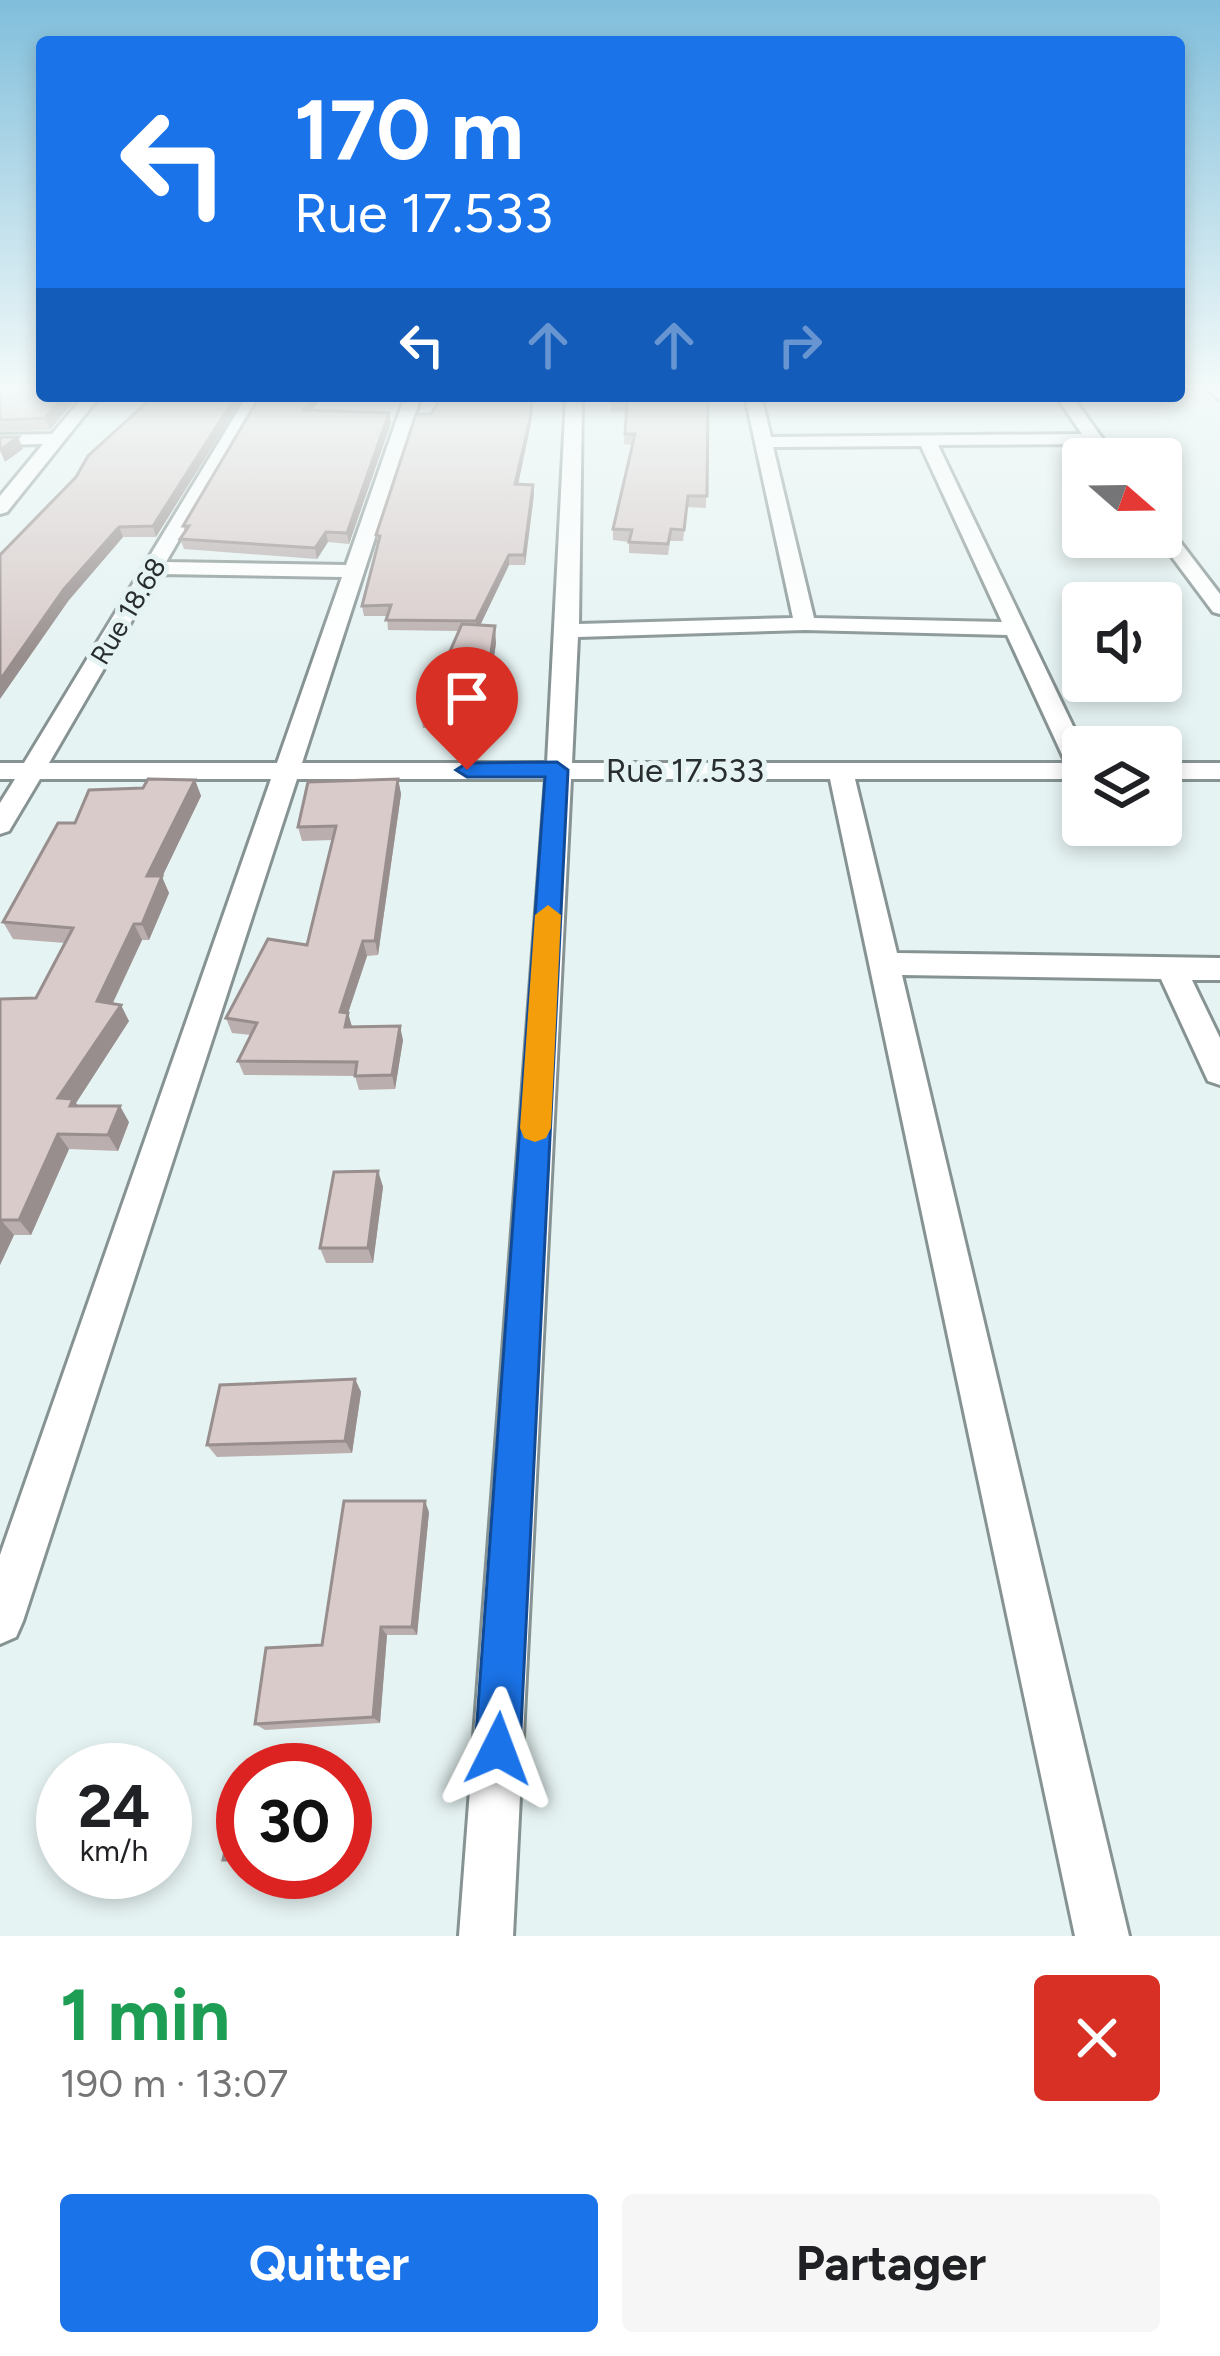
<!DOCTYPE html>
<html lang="fr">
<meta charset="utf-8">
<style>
:root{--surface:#fff;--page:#f6f6f6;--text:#202124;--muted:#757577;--accent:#1a73e8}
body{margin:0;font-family:Figtree,sans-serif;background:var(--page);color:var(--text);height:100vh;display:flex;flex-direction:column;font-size:45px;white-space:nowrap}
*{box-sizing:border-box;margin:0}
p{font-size:39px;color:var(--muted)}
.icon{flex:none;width:66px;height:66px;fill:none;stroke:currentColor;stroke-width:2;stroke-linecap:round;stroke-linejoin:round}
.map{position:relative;height:1936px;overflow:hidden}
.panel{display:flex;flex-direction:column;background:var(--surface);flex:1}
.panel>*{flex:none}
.banner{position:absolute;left:36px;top:36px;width:1149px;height:366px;border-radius:12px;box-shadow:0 6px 18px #0003;background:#1a73e8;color:#fff;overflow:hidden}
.needle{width:78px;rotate:110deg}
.buttons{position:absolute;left:1062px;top:438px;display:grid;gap:24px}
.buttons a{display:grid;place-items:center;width:120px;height:120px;border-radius:12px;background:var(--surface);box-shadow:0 6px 18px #0003;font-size:60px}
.speed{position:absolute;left:36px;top:1743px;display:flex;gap:24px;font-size:60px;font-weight:700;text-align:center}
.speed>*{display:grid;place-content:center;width:156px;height:156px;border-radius:50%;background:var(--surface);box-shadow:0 6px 18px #0003;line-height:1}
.speed small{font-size:30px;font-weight:400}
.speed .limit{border:18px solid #d22;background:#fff;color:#111}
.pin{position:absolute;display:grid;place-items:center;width:102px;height:102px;color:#fff;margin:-123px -51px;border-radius:50% 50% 50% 0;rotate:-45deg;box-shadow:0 0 12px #0007}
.pin .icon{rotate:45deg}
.me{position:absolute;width:132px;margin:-66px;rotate:3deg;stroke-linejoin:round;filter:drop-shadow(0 0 9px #0008)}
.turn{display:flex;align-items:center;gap:42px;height:252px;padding:0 60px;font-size:54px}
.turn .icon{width:156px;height:156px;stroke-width:2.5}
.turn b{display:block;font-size:84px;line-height:102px}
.lanes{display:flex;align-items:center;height:114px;padding:0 60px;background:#0003;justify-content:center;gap:60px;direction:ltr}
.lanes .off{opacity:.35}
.round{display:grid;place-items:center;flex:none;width:126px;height:126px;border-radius:12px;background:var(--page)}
.headline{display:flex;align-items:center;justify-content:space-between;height:204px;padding:0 60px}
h1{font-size:72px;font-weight:700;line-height:90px;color:#1e9e55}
.action{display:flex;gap:24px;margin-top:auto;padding:24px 60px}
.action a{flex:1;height:138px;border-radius:12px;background:var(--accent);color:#fff;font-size:48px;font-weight:700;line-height:138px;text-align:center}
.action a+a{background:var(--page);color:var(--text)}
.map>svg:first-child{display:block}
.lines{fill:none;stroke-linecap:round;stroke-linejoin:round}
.minor-casing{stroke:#869392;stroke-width:6}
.minor{fill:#fff;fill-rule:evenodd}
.wall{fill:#baafae}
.shaded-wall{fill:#978e8d}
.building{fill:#d8cbca;stroke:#978e8d;stroke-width:3}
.route{fill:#1a73e8;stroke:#114b97;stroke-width:3}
.slow{fill:#f59e0b}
.labels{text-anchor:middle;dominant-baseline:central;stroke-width:10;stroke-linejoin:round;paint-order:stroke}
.far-street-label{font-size:27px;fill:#282d2d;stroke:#e5f3f2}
.street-label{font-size:33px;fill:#282d2d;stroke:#e5f3f2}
</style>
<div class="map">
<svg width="1220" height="1936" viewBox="0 0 1220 1936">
<rect width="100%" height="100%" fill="#e5f3f2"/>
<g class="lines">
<defs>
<g id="minor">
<path d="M1203,385H1219L1220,400Z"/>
<path d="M84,396H100L7,512L0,514V496L43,444L0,445V435L52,434Z"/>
<path d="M247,396H263L166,562L346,565L405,396H421L302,763H547L566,396H582L579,624L793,618L745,396H761L771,437L1082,434L1056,396H1072L1117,459H1099L1089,444L938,445L1083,747V779H855L897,953L1220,958V980H1192L1220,1038V1085L1208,1081L1161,979L902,975L1129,1936H1075L830,779H571L513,1936H459L546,779H297L23,1621L16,1637L0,1644V1555L271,779H40L9,831L0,834V803L15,779H0V763H24ZM921,446L1002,622L814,618L773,447ZM159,574L342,577L277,763H49ZM805,630L1007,635L1066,763H572L578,637Z"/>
<path d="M1161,524L1168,526L1220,594V614L1213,612L1157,537H1161Z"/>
<rect x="1161" y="763" width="59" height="16"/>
</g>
</defs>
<use href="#minor" class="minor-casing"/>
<use href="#minor" class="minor"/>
</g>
<g class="wall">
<path d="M0,385H42L50,430L0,432Z"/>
<path d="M154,396L156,537H123L69,600Z"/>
<path d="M260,396H322L312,410L391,423L349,544L328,542L317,559L184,549L180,539L185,533L183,526Z"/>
<path d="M442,396H534L531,423L518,484L534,494L525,565H509L480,625L496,643L484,728H423L420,711L436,683L459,631L388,630L387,616H364L362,606L378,545L376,535Z"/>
<path d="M708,396L706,508L687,507L683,541H670L668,555L629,553V542L613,540V529L633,445L624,444L626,413L611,412V402Z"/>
<path d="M398,779L401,794L378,955L367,956L348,1013L352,1027L403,1040L395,1089L359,1090L355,1076L244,1075L238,1061L251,1035L232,1033L226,1018L307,945L333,840L302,841L298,827Z"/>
<path d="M195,780L201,796L162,877L169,893L149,940H142L113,1003L129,1021L76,1103L78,1106L129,1122L118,1151L69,1149L31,1235H14L0,1265V999L36,998L65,943L13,939L3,922L75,823L143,788Z"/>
<path d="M378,1171L383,1187L373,1263H326L320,1248Z"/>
<path d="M355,1379L361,1392L352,1453L217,1457L207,1445Z"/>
<path d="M429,1512L417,1635H387L380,1723L265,1730L255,1724L322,1645Z"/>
</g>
<g class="shaded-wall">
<path d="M64,396H78L50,430L45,418Z"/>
<path d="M236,396H244L156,537L153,526Z"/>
<path d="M313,396H322L305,420L303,410Z"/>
<path d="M532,396L531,423L516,494L515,484Z"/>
<path d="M389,413L391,423L349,544L347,533Z"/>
<path d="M18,437L23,449L5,462L0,450Z"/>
<path d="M533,485L534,494L525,565L524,555Z"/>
<path d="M119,527L123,537L69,600L0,699V680L64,589Z"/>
<path d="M326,532L328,542L317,559L315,548Z"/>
<path d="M509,555V565L477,632L476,621Z"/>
<path d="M495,626L496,643L484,728L482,711Z"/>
<path d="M398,779L401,794L378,955L375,941Z"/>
<path d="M195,780L201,796L162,877L169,893L149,940L142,924L147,876Z"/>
<path d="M134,924L142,940L106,1017L97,1001Z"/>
<path d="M363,941L367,956L348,1013L352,1027L349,1041L340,1012Z"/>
<path d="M121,1005L129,1021L76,1103L83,1114L58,1098Z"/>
<path d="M400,1026L403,1040L395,1089L392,1075Z"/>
<path d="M120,1106L129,1122L118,1151L108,1135Z"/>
<path d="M58,1134L69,1149L31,1235L19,1220Z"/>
<path d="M378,1171L383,1187L373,1263L368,1248Z"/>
<path d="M1,1220L14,1235L0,1265V1222Z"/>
<path d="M355,1379L361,1392L352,1453L345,1441Z"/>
<path d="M425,1501L429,1512L417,1635L412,1627Z"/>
<path d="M381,1627L387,1635L380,1723L373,1717Z"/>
<path d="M356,1823L360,1825L355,1860L351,1858Z"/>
</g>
<g class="building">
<path d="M0,385H42V396H64L45,418L0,420Z"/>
<path d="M154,396H236L153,526L119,527L64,589L0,680V555L76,477L88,456Z"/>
<path d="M260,396H313L303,410L389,413L347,533L326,532L315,548L180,539L189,526H183Z"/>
<path d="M442,396H532L531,414L515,484L533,485L524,555H509L476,621L386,620L391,605L362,606L380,536L376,535L416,414H431Z"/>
<path d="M611,396H708L707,496H688L684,530L671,529L668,544L629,542L632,530L613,529L635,434H625L627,402H611Z"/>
<path d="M0,437H18L0,450Z"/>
<path d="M462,624L495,626L482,711H420L426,683H436Z"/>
<path d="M148,779L195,780L147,876H162L142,924H134L97,1001L121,1005L58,1098L73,1099L70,1106H120L108,1135L58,1134L19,1220H1L0,1222V999L36,998L73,928L3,922L58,823H75L89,790L143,788Z"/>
<path d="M398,779L375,941H363L340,1012L348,1013L345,1027L400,1026L392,1075L355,1076L357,1062L238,1061L257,1023L226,1018L268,939L307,945L336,826L298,827L308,782Z"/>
<path d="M378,1171L368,1248H320L334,1172Z"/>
<path d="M355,1379L345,1441L207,1445L220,1385Z"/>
<path d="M344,1501H425L412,1627H381L373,1717L255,1724L266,1648L322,1645Z"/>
<path d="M345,1823H356L351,1858L345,1859Z"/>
<path d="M243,1824V1860H223L231,1825Z"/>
</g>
<linearGradient id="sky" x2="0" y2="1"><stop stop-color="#80bedb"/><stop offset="0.59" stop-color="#f3faf9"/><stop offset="1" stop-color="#f3faf9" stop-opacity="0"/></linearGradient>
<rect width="1220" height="656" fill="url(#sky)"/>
<path class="route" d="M557,762L568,770L520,1749L514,1765L498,1772L482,1765L475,1749L545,777H467L456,770L467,763Z"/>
<path class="slow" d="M548,905L561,915L551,1128L546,1138L535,1142L524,1138L520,1128L535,915Z"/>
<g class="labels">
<g class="far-street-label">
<text transform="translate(128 611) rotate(-59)">Rue 18.68</text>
</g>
<g class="street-label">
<text x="685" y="770">Rue 17.533</text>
</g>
</g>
</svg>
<div class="buttons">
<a><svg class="needle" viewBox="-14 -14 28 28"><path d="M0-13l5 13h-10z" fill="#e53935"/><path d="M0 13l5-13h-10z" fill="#757577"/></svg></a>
<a><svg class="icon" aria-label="sound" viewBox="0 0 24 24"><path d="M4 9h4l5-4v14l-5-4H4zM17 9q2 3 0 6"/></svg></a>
<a><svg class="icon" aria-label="layers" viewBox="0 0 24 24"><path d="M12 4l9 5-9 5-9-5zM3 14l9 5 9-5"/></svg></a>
</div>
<div class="speed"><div>24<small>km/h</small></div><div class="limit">30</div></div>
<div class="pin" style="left:467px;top:770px;background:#d93025"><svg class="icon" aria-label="arrive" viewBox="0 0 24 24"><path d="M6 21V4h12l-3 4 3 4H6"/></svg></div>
<svg class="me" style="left:498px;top:1749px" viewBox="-20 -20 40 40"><path d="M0-17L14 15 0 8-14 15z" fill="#1a73e8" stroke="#fff" stroke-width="4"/></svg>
<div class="banner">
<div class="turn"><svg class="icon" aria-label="left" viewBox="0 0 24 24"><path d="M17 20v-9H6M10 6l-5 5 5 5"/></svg><div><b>170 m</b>Rue 17.533</div></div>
<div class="lanes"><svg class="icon" aria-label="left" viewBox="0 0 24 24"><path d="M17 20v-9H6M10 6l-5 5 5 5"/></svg><svg class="icon off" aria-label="ahead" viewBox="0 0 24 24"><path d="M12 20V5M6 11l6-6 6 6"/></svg><svg class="icon off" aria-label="ahead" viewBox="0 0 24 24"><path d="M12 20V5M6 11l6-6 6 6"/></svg><svg class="icon off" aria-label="right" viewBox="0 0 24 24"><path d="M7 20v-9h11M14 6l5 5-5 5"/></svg></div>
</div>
</div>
<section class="panel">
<div class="headline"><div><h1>1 min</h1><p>190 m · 13:07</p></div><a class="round" style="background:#d93025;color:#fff"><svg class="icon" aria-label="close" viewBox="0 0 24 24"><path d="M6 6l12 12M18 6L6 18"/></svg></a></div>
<div class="action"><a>Quitter</a><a>Partager</a></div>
</section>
